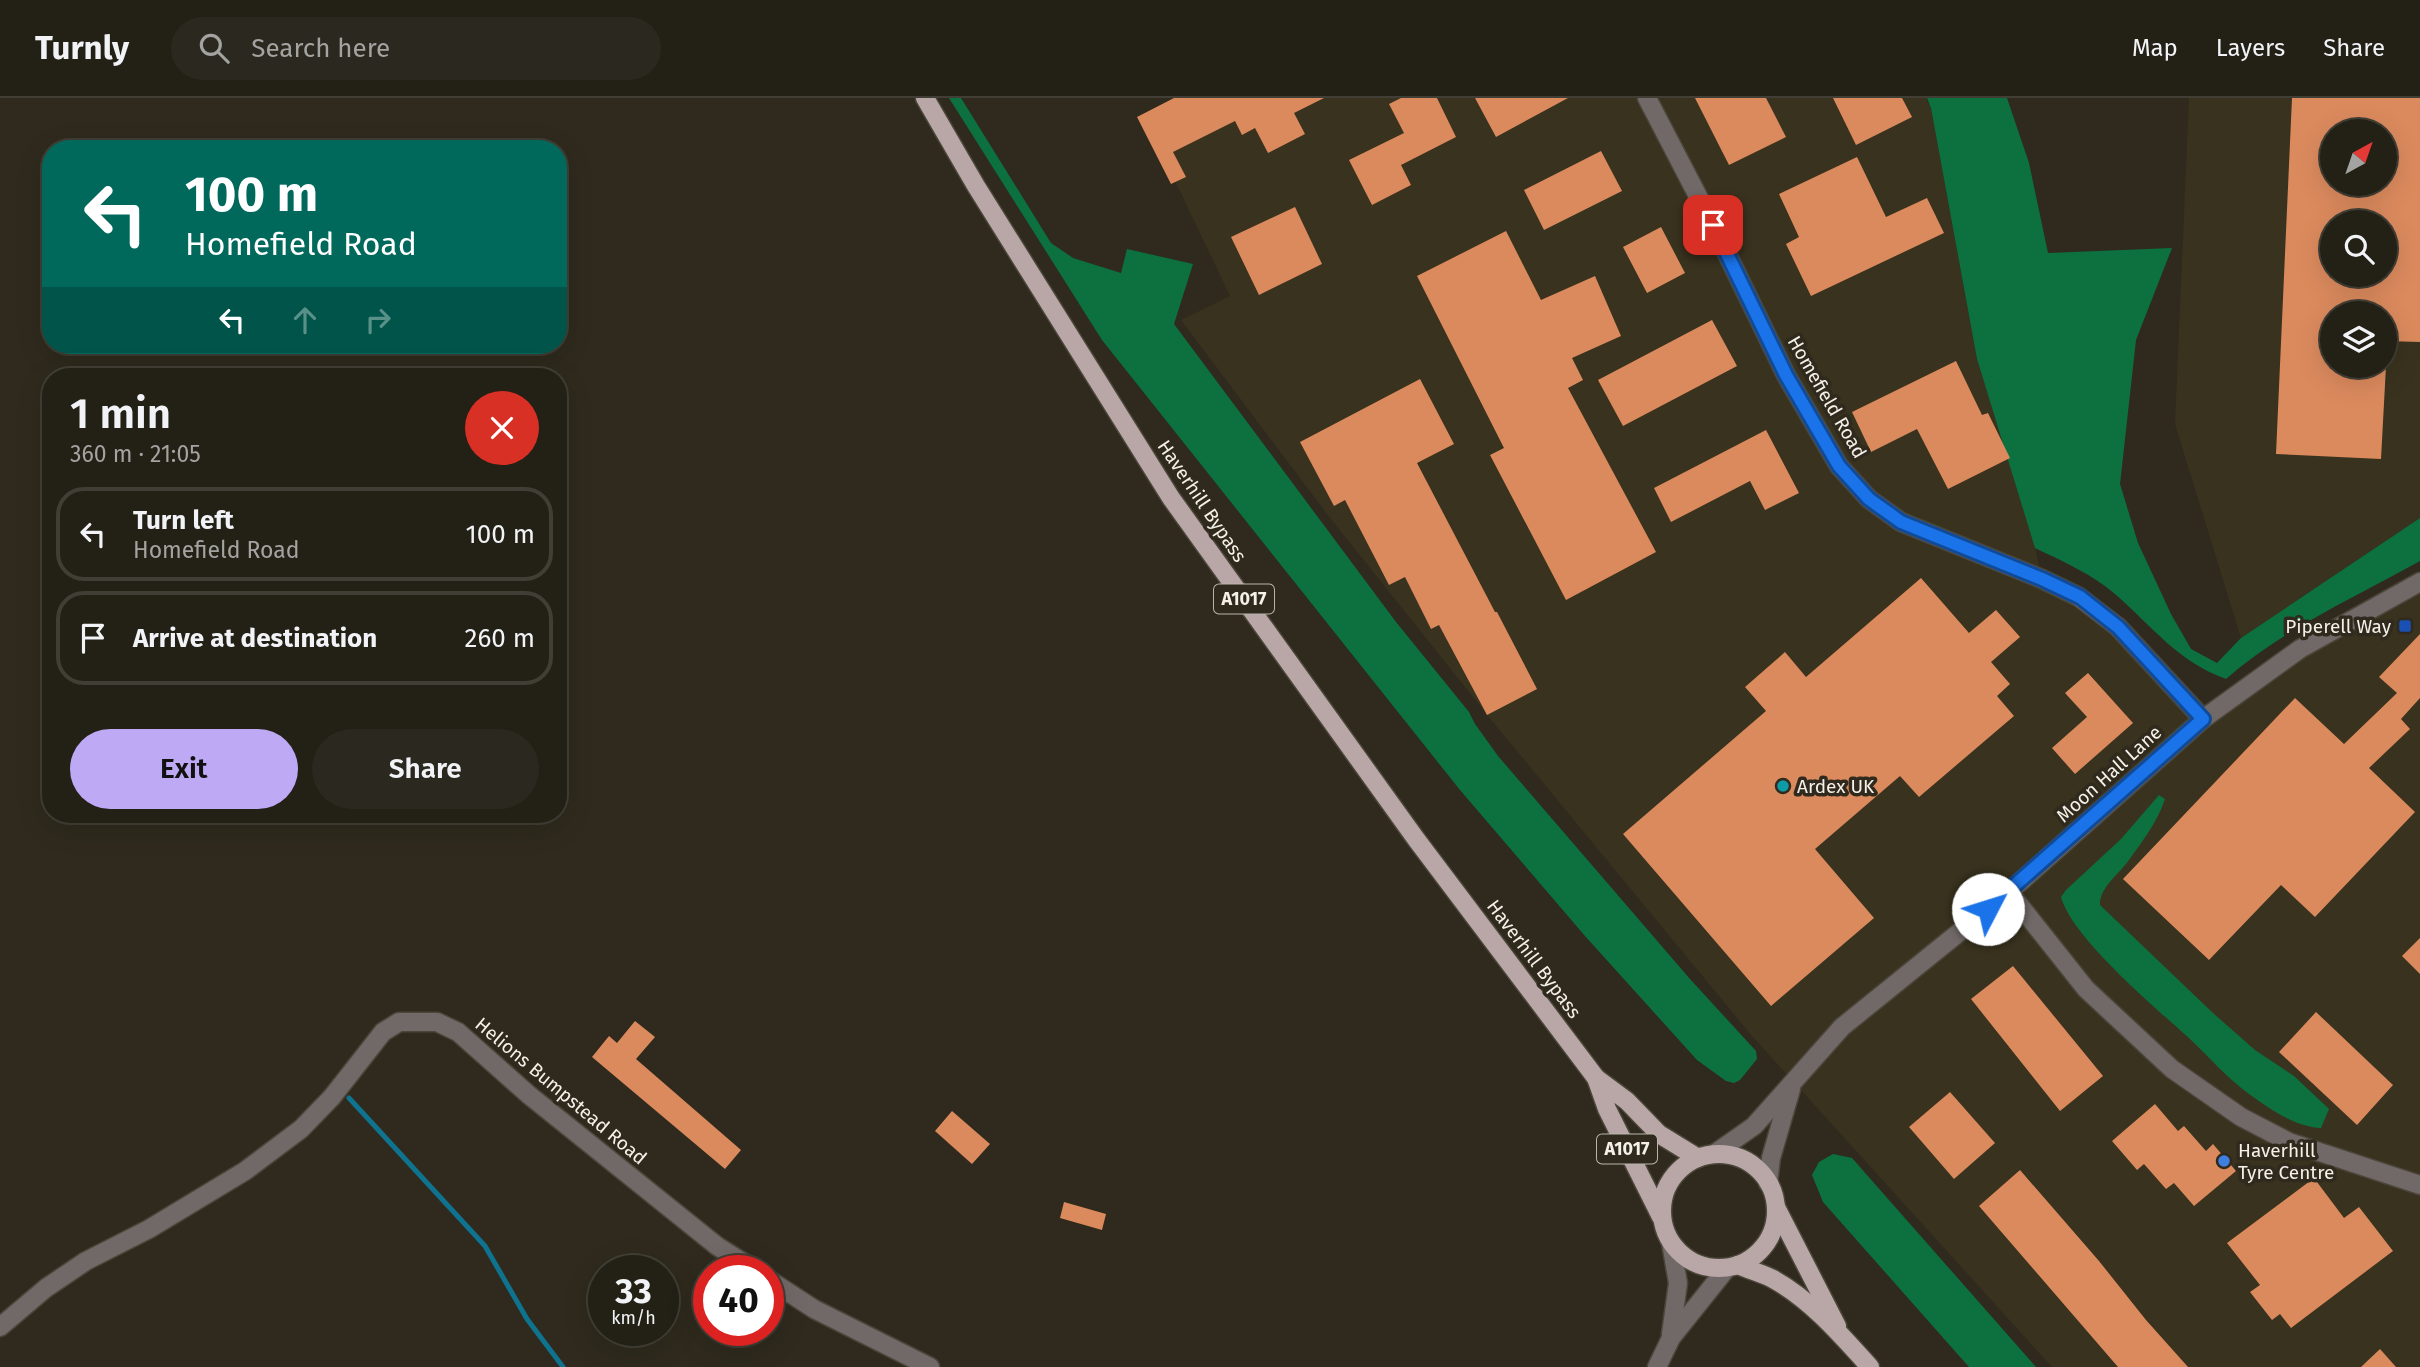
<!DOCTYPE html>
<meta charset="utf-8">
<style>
:root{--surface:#232016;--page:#2b281f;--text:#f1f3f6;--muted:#a3a3a1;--line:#403e35;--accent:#bea9f5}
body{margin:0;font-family:"Fira Sans",sans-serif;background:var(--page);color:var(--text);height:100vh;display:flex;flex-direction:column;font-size:26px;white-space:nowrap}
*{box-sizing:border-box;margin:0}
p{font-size:23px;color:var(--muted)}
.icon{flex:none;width:38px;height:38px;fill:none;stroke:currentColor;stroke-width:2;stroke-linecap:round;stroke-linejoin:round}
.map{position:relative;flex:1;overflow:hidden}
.details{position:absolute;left:42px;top:270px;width:525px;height:455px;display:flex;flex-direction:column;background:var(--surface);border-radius:28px;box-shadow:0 7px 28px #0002,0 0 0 2px var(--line)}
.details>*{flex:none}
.top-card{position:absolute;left:42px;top:42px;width:525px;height:214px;border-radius:28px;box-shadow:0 7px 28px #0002,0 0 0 2px var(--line);background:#00695c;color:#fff;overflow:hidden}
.needle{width:46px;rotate:40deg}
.tools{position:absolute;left:2320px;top:21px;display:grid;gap:14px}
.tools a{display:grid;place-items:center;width:77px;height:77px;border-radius:50%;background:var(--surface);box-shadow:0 7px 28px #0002,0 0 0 2px var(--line);font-size:35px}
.speed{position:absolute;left:588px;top:1157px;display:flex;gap:14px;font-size:35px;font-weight:700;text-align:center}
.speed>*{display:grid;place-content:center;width:91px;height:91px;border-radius:50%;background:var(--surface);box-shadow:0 7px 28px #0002,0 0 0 2px var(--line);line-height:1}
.speed small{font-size:18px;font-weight:400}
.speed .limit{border:10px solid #d22;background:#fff;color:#111}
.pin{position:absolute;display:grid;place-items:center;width:60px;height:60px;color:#fff;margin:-30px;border-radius:14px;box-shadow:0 4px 10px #0006}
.me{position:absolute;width:77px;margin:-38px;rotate:50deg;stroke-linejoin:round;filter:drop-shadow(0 0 5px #0008)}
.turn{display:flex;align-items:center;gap:24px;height:147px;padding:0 28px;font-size:32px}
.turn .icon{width:91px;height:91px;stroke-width:2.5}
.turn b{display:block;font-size:49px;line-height:60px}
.lanes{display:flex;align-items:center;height:66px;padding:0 28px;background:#0003;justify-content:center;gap:35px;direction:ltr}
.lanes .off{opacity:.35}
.round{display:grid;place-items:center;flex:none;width:74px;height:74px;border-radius:37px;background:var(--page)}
.headline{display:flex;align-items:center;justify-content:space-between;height:119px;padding:0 28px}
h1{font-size:42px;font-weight:600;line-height:52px}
.action{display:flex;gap:14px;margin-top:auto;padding:14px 28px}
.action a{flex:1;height:80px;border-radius:42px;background:var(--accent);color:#111;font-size:28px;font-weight:600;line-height:80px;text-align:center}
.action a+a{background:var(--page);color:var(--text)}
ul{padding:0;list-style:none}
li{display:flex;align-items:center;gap:21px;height:94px;margin:0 14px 10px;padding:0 14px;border:4px solid var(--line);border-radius:28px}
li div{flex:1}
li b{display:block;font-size:26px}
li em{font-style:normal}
header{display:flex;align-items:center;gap:42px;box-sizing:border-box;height:98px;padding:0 35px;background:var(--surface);border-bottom:2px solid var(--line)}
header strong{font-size:33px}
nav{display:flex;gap:38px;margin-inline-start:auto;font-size:24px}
.search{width:490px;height:63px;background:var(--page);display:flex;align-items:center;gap:18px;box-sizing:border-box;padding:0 24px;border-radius:38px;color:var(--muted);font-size:26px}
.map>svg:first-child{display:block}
.built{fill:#39321e;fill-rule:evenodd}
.forest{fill:#0c713f}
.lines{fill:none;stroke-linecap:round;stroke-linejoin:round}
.stream{stroke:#0f728f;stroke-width:5}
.building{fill:#db8a5d;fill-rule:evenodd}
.minor-casing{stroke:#4b463a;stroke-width:21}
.major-casing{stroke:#4b463a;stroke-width:21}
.minor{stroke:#716968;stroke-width:18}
.major{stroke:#b8a7a6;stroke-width:18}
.route-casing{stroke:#114b97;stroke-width:18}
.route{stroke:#1a73e8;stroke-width:12}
.transit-dot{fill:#1a4fb4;stroke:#2f2a1d;stroke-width:2.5}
.culture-dot{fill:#0f9aa8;stroke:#2f2a1d;stroke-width:2.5}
.shop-dot{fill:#3f7fe0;stroke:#2f2a1d;stroke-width:2.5}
.labels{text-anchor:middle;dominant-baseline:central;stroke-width:7;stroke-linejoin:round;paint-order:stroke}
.shield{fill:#2f2a1d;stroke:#bab5ac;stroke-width:2}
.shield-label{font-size:18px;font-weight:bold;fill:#f5f1e9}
.street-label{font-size:19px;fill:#f5f1e9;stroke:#2f2a1d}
.poi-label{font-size:19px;fill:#f5f1e9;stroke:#2f2a1d;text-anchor:start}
</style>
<header>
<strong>Turnly</strong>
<div class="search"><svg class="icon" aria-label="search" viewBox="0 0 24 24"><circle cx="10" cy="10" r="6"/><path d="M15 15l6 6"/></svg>Search here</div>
<nav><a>Map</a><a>Layers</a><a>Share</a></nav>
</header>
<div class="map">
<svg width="2420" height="1269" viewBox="0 0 2420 1269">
<rect width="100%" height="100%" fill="#2f2a1d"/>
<g class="built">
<path d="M1189,0H1926L1931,10L1977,261L2035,449L2042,481L2079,499L2203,621L2420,484V1269H2052L1752,938L1493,624L1327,416L1181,222L1230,198L1146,22Z"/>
<path d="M2189,0H2420V420L2241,540L2175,326ZM2333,33H2385V86H2333ZM2333,124H2385V177H2333ZM2333,215H2385V268H2333Z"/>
</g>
<g class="forest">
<path d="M949,0H961L1051,145L1073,160L1121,175L1127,151L1193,166L1174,226L1396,524L1469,614L1475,626L1498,658L1690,881L1756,953L1757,961L1740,982L1734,985L1726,983L1697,962L1585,838L1460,692L1102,242Z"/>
<path d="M1927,0H2007L2029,65L2048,155L2172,150L2136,242L2120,386L2138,445L2171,516L2191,551L2217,565L2241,540L2420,420V463C2355,499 2282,532 2226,581C2178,564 2152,528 2115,496C2092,476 2062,463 2035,450L1977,261L1931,10Z"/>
<path d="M2159,697L2165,701C2158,723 2142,744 2129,762C2120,775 2099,790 2100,807L2213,915L2255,952L2294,978L2329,1011L2321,1030C2295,1029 2270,1011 2249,996C2228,981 2209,959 2190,941C2157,911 2072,840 2061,799L2066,792L2121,741Z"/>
<path d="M1833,1056L1852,1060L2036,1269H1969L1823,1104L1812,1077L1819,1064Z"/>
</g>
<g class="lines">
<path class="stream" d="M349,1000L485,1148L527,1221L563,1269"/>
</g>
<g class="building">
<path d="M1174,0H1324L1294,15L1305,36L1268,55L1255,30L1242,37L1235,23L1173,54L1186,79L1171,86L1137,19Z"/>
<path d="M1401,0H1437L1456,39L1401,67L1411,87L1372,107L1349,62L1404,35L1389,6Z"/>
<path d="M1475,0H1568L1496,39Z"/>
<path d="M1695,0H1766L1786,39L1729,67Z"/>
<path d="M1833,0H1902L1912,19L1856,47Z"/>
<path d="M2292,0H2420V244L2385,243V215H2333V268H2386L2381,361L2276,356ZM2333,33H2385V86H2333ZM2333,124H2385V177H2333Z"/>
<path d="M1601,53L1622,93L1544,132L1524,92Z"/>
<path d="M1857,59L1886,119L1927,100L1944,135L1811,198L1786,146L1799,139L1779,96Z"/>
<path d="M1295,109L1322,166L1259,197L1231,139Z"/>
<path d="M1661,129L1685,175L1647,195L1623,149Z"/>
<path d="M1506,133L1541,202L1595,178L1621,238L1572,260L1583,282L1568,290L1656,454L1566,502L1490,357L1504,350L1417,178Z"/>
<path d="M1712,222L1737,268L1623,328L1598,282Z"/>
<path d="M1956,263L1982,317L1988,315L2010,360L1948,391L1917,331L1871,354L1852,314Z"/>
<path d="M1420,281L1454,346L1417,365L1495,514H1497L1537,591L1487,617L1439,527L1431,531L1405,479L1389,487L1345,402L1334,408L1300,344Z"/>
<path d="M1766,332L1799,395L1765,412L1750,383L1671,424L1654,390Z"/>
<path d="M1921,480L1969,535L1996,512L2020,539L1991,564L2010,586L1997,598L2014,618L1919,699L1900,678L1815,751L1874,820L1771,908L1623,736L1766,613L1745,589L1785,554L1806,579Z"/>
<path d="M2420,536V600L2401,621L2410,631L2369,670L2415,714L2315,819L2281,787L2209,862L2123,781L2295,600L2344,646L2397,595L2379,579Z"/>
<path d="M2088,575L2133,625L2075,676L2052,650L2087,619L2065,595Z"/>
<path d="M2420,840V876L2402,858Z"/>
<path d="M2013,868L2103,978L2060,1013L1971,901Z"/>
<path d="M2316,914L2393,987L2357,1027L2279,954Z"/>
<path d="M635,923L655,939L636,961L741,1052L725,1071L592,959L609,938L617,945Z"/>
<path d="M1950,994L1995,1045L1954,1081L1909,1029Z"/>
<path d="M2155,1006L2178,1033L2184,1028L2206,1053L2213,1046L2236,1073L2194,1108L2174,1085L2166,1091L2144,1066L2137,1072L2112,1043Z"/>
<path d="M952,1013L990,1046L972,1066L935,1033Z"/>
<path d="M2020,1072L2099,1163L2146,1222L2188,1269H2118L1979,1108Z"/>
<path d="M2314,1080L2344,1120L2359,1109L2393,1153L2291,1230L2280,1216L2272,1222L2250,1194L2260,1187L2227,1145Z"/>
<path d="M1064,1104L1106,1116L1102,1132L1060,1120Z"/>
<path d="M2380,1251L2396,1269H2361Z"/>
</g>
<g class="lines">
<defs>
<g id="minor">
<path d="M1647,0L1713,127L1786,277L1839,368L1869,401L1901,424L2042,481L2079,499L2118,529L2203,621"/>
<path d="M2009,794L2086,891L2172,971L2241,1019L2289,1044L2420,1087"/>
<path d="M1714,1056L1754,1028L1842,929L2009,794L2203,621L2300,551L2420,484"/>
<path d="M1768,1085L1771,1060L1791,991"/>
<path d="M1671,1145L1678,1185L1671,1236"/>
<path d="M768,1181L814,1211L930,1269"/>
<path d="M0,1229L46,1190L86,1163L149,1131L245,1073L301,1031L332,999L383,934L399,924H437L458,934L529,997L717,1148L755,1172"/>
<path d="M1657,1269L1671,1240L1727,1170"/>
</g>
<g id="major">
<path d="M925,0L976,88L1171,400L1416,741L1596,980L1627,1003L1659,1036L1698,1060"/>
<path d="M1596,980L1607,1011L1661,1119"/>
<circle cx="1719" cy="1113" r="57"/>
<path d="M1776,1109L1837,1228"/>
<path d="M1738,1167C1749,1172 1762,1175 1773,1181C1811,1202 1841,1237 1870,1269"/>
</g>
</defs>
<use href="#minor" class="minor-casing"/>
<use href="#major" class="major-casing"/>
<use href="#minor" class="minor"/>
<use href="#major" class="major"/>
</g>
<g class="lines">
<defs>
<path id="route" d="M1713,127L1786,277L1839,368L1869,401L1901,424L2042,481L2080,499L2118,529L2203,621L1988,811"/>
</defs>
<use href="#route" class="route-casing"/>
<use href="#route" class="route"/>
</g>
<rect class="transit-dot" x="2398" y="521" width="14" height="14" rx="3.5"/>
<circle class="culture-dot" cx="1783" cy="688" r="7"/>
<circle class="shop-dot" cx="2224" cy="1063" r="7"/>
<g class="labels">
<g class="shield">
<rect x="1214" y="486.5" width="60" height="29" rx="5"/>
<rect x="1597" y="1036.5" width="60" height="29" rx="5"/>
</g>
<g class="shield-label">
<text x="1244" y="501">A1017</text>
<text x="1627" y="1051">A1017</text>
</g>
<g class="street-label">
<text transform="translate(1827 299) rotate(60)">Homefield Road</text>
<text transform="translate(1202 403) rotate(56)">Haverhill Bypass</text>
<text transform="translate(2109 676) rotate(-42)">Moon Hall Lane</text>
<text transform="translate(1534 861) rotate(53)">Haverhill Bypass</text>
<text transform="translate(561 993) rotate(40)">Helions Bumpstead Road</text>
</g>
<g class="poi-label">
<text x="2391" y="528" text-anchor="end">Piperell Way</text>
<text x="1797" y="688">Ardex UK</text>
<text x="2238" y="1052">Haverhill<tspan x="2238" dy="22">Tyre Centre</tspan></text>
</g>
</g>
</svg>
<div class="tools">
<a><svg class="needle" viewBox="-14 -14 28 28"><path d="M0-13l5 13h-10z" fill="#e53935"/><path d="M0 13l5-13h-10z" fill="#a3a3a1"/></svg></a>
<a><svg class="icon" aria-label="search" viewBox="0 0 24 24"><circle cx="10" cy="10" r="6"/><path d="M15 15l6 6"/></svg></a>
<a><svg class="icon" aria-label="layers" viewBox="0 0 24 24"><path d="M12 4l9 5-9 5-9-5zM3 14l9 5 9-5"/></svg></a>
</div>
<div class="speed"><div>33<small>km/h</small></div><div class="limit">40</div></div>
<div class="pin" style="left:1713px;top:127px;background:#d93025"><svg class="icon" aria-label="arrive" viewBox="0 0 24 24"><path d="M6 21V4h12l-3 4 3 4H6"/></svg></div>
<svg class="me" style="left:1988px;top:811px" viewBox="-20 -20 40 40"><circle r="19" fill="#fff"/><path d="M0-13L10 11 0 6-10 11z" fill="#1a73e8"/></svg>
<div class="top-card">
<div class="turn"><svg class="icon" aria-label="left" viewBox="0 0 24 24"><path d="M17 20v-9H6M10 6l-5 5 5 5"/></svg><div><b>100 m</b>Homefield Road</div></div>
<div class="lanes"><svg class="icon" aria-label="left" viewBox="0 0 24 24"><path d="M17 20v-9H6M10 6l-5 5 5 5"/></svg><svg class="icon off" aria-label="ahead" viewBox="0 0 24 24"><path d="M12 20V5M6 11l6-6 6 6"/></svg><svg class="icon off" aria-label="right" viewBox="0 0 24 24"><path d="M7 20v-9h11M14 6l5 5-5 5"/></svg></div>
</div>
<section class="details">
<div class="headline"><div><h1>1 min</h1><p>360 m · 21:05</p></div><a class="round" style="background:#d93025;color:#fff"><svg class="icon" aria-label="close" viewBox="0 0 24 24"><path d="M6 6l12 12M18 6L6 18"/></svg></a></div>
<ul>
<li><svg class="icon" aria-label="left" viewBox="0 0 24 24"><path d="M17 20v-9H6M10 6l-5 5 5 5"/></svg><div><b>Turn left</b><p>Homefield Road</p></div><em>100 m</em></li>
<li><svg class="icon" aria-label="arrive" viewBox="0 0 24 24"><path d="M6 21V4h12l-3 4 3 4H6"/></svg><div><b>Arrive at destination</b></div><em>260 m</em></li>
</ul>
<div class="action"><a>Exit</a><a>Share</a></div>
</section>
</div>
